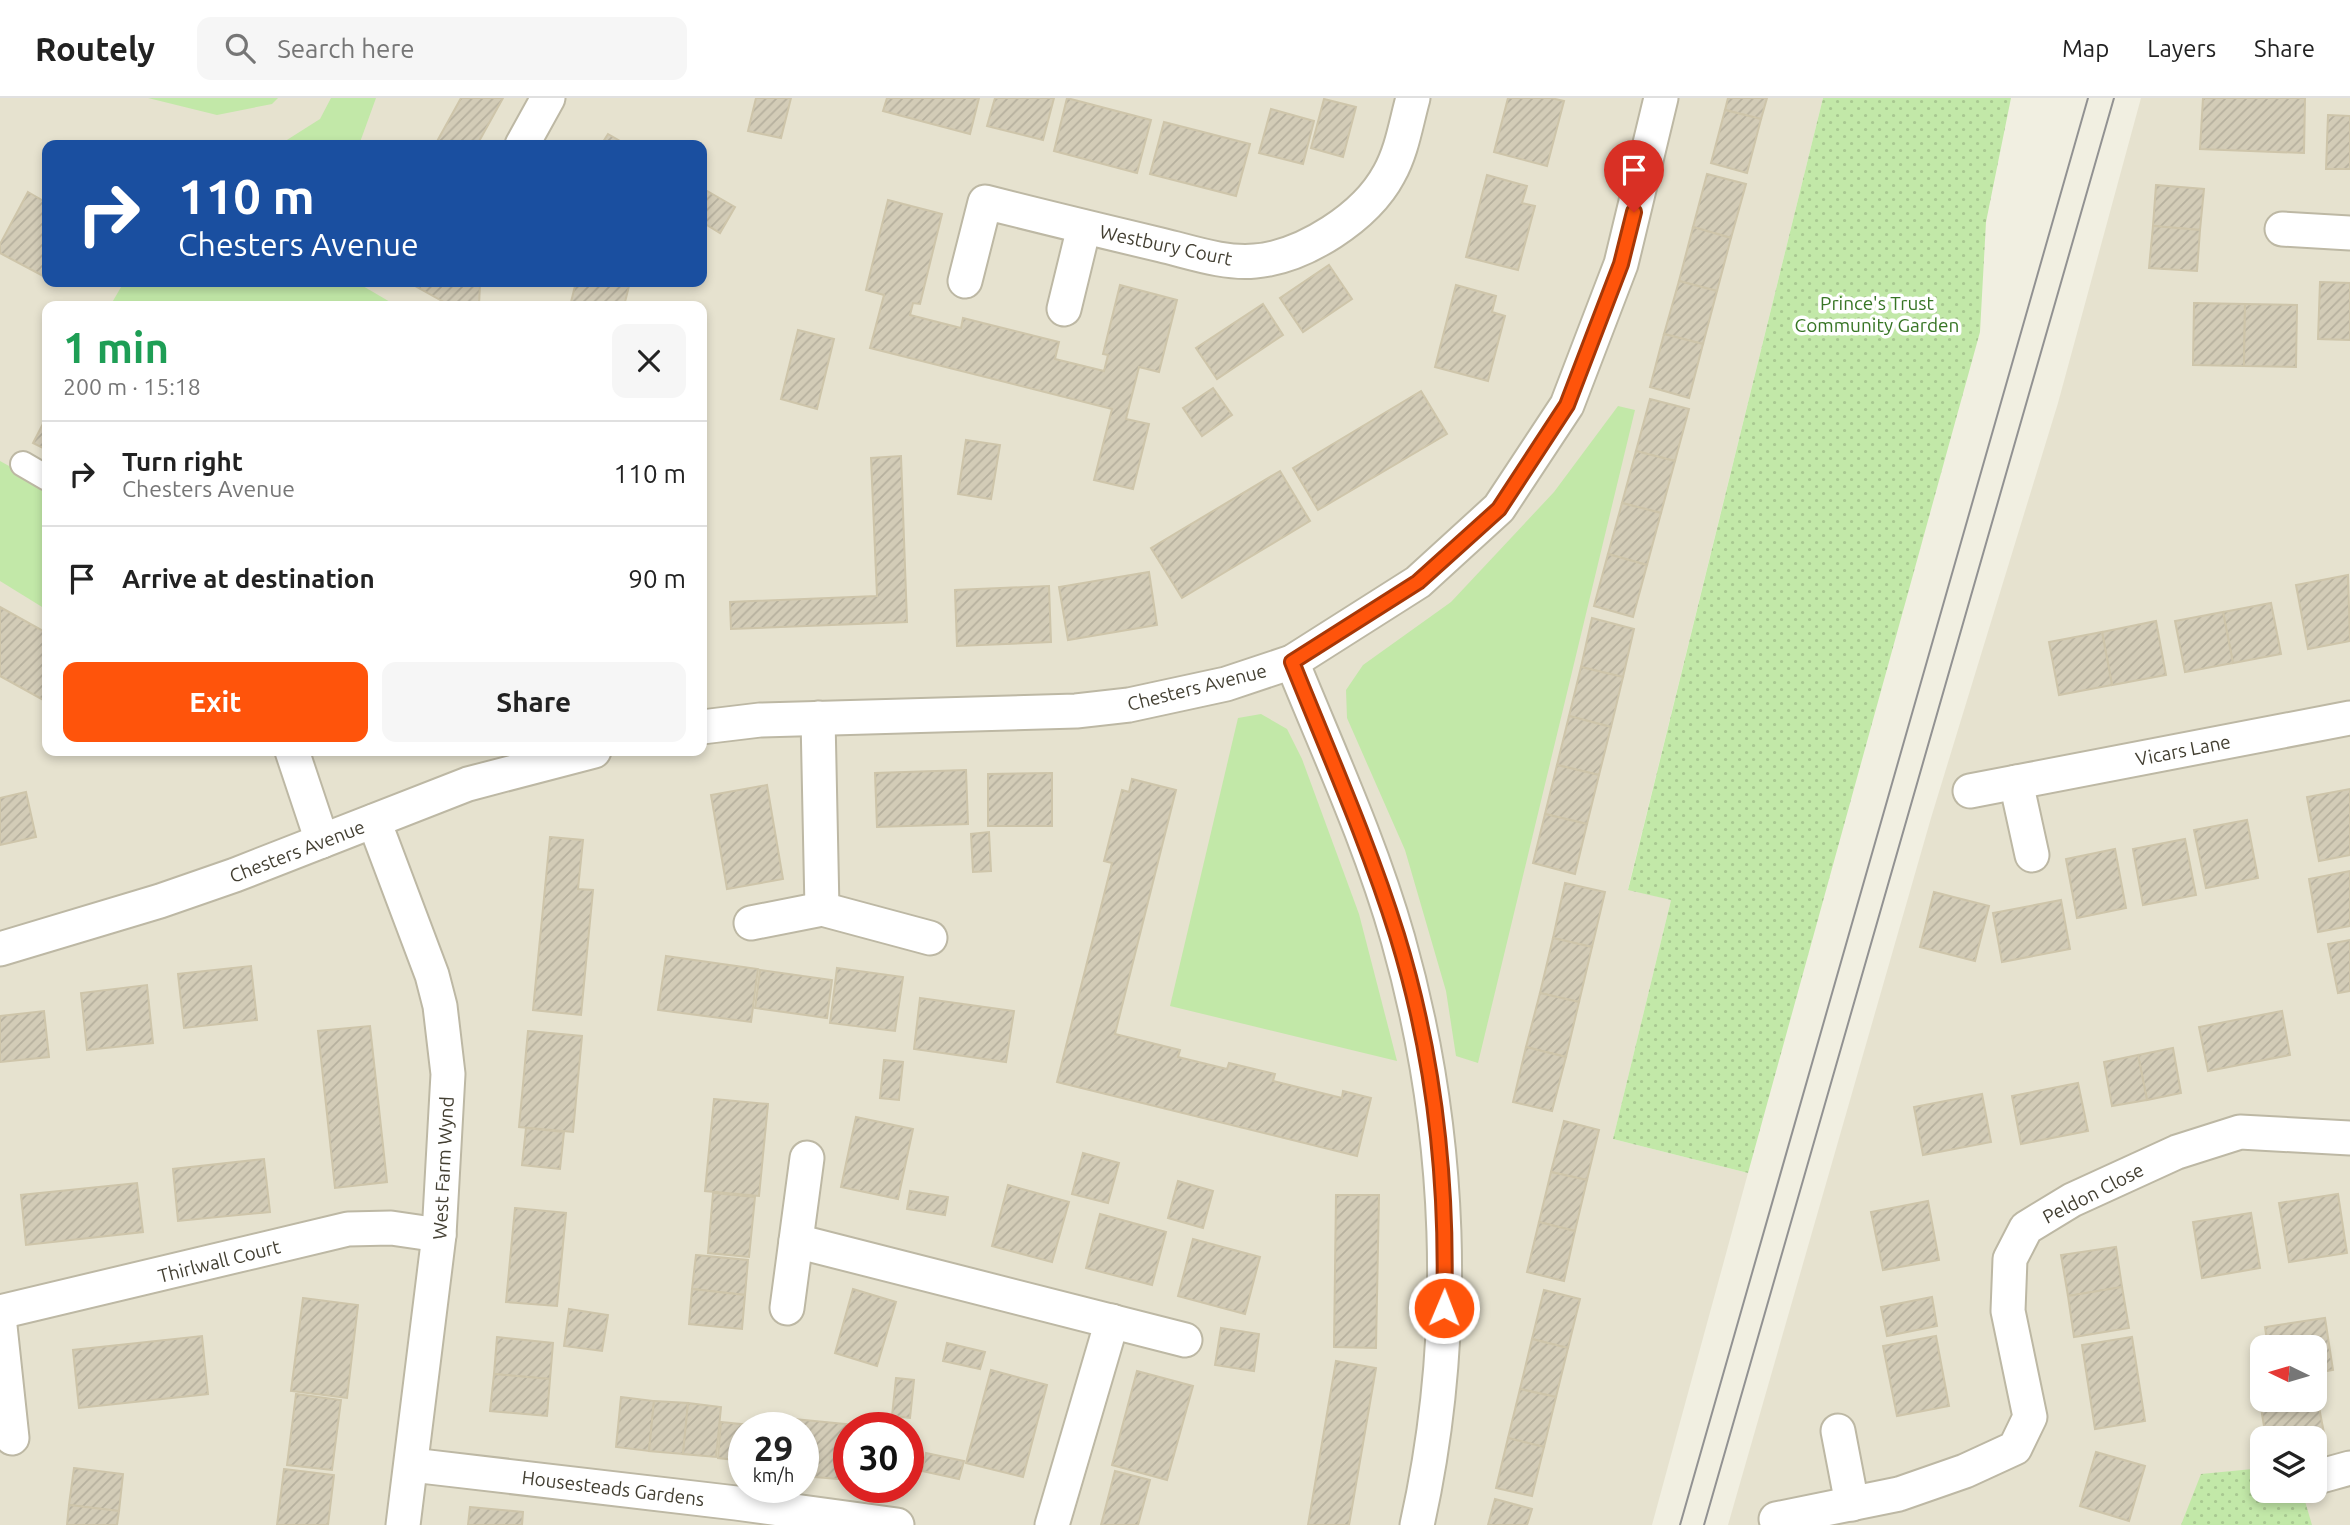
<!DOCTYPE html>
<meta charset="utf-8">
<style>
:root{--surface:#fff;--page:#f6f6f6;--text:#222;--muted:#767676;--line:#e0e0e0;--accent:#ff540b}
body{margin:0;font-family:Ubuntu,sans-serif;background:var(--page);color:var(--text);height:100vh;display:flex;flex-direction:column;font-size:26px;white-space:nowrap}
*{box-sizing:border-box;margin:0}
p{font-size:23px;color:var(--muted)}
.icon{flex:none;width:38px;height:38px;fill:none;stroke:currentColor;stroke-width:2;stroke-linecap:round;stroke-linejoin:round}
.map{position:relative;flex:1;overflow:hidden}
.drawer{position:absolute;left:42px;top:203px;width:665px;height:455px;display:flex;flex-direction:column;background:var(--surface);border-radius:14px;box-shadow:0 4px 10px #0003}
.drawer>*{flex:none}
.banner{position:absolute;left:42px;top:42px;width:665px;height:147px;border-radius:14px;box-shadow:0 4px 10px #0003;background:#1a4fa0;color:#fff;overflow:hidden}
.needle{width:46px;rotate:275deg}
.fabs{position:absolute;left:2250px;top:1237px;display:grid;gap:14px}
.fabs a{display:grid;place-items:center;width:77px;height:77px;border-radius:14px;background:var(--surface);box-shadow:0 4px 10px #0003;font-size:35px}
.speed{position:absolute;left:728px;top:1314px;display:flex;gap:14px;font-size:35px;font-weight:700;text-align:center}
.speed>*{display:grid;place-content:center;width:91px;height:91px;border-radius:50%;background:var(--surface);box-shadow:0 4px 10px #0003;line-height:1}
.speed small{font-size:18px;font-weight:400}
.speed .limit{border:10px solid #d22;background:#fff;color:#111}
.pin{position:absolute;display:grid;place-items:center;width:60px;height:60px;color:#fff;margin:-72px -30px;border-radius:50% 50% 50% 0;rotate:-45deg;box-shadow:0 0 7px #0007}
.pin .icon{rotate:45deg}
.me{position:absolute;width:77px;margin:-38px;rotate:1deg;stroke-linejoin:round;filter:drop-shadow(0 0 5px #0008)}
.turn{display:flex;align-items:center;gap:24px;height:147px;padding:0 21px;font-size:32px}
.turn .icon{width:91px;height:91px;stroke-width:2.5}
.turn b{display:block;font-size:49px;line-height:60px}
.round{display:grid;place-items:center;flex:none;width:74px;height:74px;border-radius:14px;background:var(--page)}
.overview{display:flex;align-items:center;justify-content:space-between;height:119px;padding:0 21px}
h1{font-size:42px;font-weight:700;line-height:52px;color:#1e9e55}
.primary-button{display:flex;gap:14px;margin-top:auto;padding:14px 21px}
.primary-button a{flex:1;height:80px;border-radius:14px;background:var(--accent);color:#fff;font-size:28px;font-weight:700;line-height:80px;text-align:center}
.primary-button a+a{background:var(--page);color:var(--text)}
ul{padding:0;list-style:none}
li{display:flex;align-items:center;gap:21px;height:105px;padding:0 21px;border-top:2px solid var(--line)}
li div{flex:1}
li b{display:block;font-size:26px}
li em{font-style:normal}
header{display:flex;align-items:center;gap:42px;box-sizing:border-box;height:98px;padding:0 35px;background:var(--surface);border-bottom:2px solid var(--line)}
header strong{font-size:33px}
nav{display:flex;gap:38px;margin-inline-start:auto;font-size:24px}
.search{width:490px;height:63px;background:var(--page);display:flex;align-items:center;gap:18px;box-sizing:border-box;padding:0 24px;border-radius:14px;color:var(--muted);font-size:26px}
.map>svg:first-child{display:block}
.residential{fill:#e6e2cf;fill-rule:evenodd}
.grass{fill:#c2e8a8}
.park{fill:url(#park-dots)}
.building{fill:url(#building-hatch);stroke:#cec5aa;stroke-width:2}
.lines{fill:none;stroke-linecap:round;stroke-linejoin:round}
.pedestrian-casing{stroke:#bdb8a4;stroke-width:28}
.minor-casing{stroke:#bdb8a4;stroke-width:37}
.pedestrian{stroke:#fff;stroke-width:24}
.minor{stroke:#fff;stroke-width:33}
.tram{stroke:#929292;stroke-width:2}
.route-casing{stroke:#a63707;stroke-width:18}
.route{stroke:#ff540b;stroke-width:12}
.labels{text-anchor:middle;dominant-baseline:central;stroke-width:7;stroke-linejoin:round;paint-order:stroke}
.street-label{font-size:19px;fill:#433f32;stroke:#fff}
.park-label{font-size:19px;fill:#377525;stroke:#fff}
</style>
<header>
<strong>Routely</strong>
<div class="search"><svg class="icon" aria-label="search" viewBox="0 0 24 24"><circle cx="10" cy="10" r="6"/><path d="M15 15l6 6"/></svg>Search here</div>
<nav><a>Map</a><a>Layers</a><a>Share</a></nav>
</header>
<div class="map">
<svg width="2350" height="1427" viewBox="0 0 2350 1427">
<defs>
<pattern id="park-dots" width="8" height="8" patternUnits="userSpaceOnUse" patternTransform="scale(1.75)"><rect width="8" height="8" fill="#c2e8a8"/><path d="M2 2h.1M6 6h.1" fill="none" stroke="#a8c891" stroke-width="1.8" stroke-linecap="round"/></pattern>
<pattern id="building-hatch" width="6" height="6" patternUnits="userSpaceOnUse" patternTransform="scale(1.75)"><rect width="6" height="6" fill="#d3ccb7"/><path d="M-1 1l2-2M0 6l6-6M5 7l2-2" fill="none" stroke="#b6b09e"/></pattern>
</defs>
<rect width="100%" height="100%" fill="#f1efe1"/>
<g class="residential">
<path d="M0,0H1823L1628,791L1671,802L1613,1041L1748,1075L1652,1427H0ZM47,47H702V184H47ZM47,208H702V653H47ZM744,1330H803V1390H744ZM849,1330H908V1390H849Z"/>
<path d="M2141,0H2350V1427H1728L1931,720L2058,305ZM2263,1250H2315V1302H2263ZM2263,1340H2315V1393H2263Z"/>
</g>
<g class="grass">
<path d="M148,0H278L272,6L217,17Z"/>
<path d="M331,0H376L359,47H279L320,21Z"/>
<path d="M124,184H356L397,208H110Z"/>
<path d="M1618,308L1635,312L1478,965L1456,958L1446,893L1405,752L1347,620L1346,592L1363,567L1451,504L1554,394Z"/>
<path d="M0,363L47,389V512L0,483Z"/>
<path d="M1261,616L1287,631L1302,661L1359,816L1397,963L1170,908L1238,620Z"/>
</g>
<g class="park">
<path d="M1823,0H2011L1986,124L1980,234L1748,1075L1613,1041L1671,802L1628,792Z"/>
<path d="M2263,1370V1393H2302L2312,1427H2181L2201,1376Z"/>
</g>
<g class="building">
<path d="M461,0H503L477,47H435Z"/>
<path d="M756,0H791L781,40L748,33Z"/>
<path d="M887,0H979L970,36L883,13Z"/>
<path d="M995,0H1054L1043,42L987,28Z"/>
<path d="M1067,0L1151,22L1137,75L1054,53Z"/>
<path d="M1508,0H1551L1564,3L1547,68L1494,54Z"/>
<path d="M1728,0H1767L1761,21L1725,12Z"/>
<path d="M2203,0H2305L2304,55L2200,51Z"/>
<path d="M1324,1L1356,9L1343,59L1311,50Z"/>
<path d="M1271,11L1314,23L1303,66L1259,55Z"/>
<path d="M1725,12L1761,21L1747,75L1711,65Z"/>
<path d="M2328,17L2350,18V71H2326Z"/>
<path d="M1164,24L1250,46L1236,98L1150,76Z"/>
<path d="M608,36L627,47H601Z"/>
<path d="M1707,76L1746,86L1731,140L1693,129Z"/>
<path d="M1487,77L1527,88L1522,105L1535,108L1518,172L1466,159Z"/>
<path d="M2156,87L2204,91L2200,132L2153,128Z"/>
<path d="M702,90L735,109L720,135L702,124Z"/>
<path d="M28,94L47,105V180L0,155V146Z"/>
<path d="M888,102L942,116L920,206L913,205L910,217L961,230L963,220L1059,244L1055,261L1104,273L1108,257L1103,256L1120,187L1177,202L1159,274L1139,269L1126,321L1149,326L1133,391L1094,382L1112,311L870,250L884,197L866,192Z"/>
<path d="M2153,128L2200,132L2197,173L2149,170Z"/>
<path d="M1693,129L1731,140L1717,193L1679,183Z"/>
<path d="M1329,167L1352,201L1303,234L1280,200Z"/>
<path d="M1679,183L1717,193L1703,246L1664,236Z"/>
<path d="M408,184H477L480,185L479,208H451Z"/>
<path d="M576,184H630L624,208H570Z"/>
<path d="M2320,184L2350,185V242L2318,241Z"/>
<path d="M1456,187L1496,198L1492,214L1505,218L1488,283L1435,269Z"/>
<path d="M2194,205L2245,206L2244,268L2193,267Z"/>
<path d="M1263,206L1283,237L1217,281L1196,250Z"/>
<path d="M2245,206L2297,207L2296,269L2244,268Z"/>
<path d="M798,232L834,241L817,311L781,301Z"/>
<path d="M1664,236L1703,246L1689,300L1650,289Z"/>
<path d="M1213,290L1232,317L1202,338L1183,310Z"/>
<path d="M1421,293L1447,336L1318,412L1293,370Z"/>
<path d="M1650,301L1689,311L1675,363L1636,353Z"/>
<path d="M47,318V352L33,345Z"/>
<path d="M966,342L1000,347L991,401L958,396Z"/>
<path d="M1636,353L1675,363L1661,415L1622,405Z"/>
<path d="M901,358L907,524L731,531L730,504L877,498L871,360Z"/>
<path d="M1280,373L1310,423L1182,500L1151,450Z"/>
<path d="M1622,405L1661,415L1647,467L1608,456Z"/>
<path d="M1608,456L1647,467L1633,519L1594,508Z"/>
<path d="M1149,474L1157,527L1068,542L1059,489Z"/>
<path d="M2348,477L2350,543L2308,551L2296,487Z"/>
<path d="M1049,488L1051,544L957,548L955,492Z"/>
<path d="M2271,505L2281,556L2233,565L2223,514Z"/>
<path d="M0,509L47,535V604L0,578Z"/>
<path d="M2223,514L2233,565L2185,574L2175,523Z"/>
<path d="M1592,520L1634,531L1623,579L1581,569Z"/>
<path d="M2156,523L2166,577L2112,587L2102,534Z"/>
<path d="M2102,534L2112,587L2059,597L2049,544Z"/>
<path d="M1581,569L1623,579L1611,629L1569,618Z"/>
<path d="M1569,618L1611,629L1599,677L1557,667Z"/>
<path d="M1557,667L1599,677L1587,726L1545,716Z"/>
<path d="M966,672L968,726L877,729L875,675Z"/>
<path d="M1052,675V728H988V676Z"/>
<path d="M1132,681L1176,692L1115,936L1180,952L1178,959L1227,971L1229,965L1275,976L1273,983L1342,1000L1343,993L1371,1000L1357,1058L1057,984L1112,765L1104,763L1122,692L1129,694Z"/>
<path d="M767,687L783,781L727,791L711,697Z"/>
<path d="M2350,691V757L2319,763L2307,699Z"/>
<path d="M26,694L36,739L0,747V700Z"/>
<path d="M1545,716L1587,726L1575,776L1533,765Z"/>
<path d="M2247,722L2258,780L2206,790L2194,732Z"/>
<path d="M989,734L991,773L973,774L971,736Z"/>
<path d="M550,739L583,742L578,791L593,792L581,917L533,912Z"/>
<path d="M2185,741L2196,797L2143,807L2133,751Z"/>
<path d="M2115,751L2126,810L2077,820L2066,761Z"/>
<path d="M2350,773V828L2318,834L2309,781Z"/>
<path d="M1565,785L1605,794L1592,849L1553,840Z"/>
<path d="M1934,794L1989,808L1975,863L1920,849Z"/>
<path d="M2061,802L2070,851L2002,864L1993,815Z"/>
<path d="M1553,840L1592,849L1579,904L1540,895Z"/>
<path d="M2350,842V893L2338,895L2328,846Z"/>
<path d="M666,858L758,871L751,924L658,912Z"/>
<path d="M251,868L257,922L184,930L178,876Z"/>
<path d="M837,870L903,879L895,933L830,925Z"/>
<path d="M760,872L832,882L827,920L755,910Z"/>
<path d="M147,887L153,945L87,952L81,895Z"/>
<path d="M1540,895L1579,904L1566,959L1526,949Z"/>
<path d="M920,900L1014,913L1006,964L914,951Z"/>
<path d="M44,913L49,959L0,964V918Z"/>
<path d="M2282,913L2290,957L2208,973L2199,929Z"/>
<path d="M370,928L387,1084L335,1090L318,933Z"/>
<path d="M528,933L582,938L573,1034L519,1029Z"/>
<path d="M1526,949L1566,959L1552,1013L1513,1004Z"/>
<path d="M2173,950L2181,995L2147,1002L2138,957Z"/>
<path d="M2138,957L2147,1002L2112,1008L2104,964Z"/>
<path d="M884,962L903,964L899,1002L880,1000Z"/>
<path d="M2078,985L2088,1033L2021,1046L2012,998Z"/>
<path d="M1982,996L1991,1044L1923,1057L1914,1009Z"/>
<path d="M714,1001L768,1006L759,1098L705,1093Z"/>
<path d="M856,1019L913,1031L898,1101L841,1089Z"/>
<path d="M1564,1023L1599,1032L1587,1082L1551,1074Z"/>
<path d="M526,1030L564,1034L560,1071L522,1067Z"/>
<path d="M1083,1055L1119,1065L1108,1105L1072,1096Z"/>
<path d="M264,1061L270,1114L178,1123L173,1071Z"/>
<path d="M1551,1074L1587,1082L1575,1133L1539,1124Z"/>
<path d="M1178,1083L1213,1093L1203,1130L1168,1120Z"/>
<path d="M137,1085L143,1134L26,1147L21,1097Z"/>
<path d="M1008,1087L1069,1104L1052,1164L992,1148Z"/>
<path d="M910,1093L948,1099L945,1117L907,1111Z"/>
<path d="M713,1095L755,1099L749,1159L708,1155Z"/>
<path d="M2338,1096L2347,1155L2289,1164L2279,1105Z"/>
<path d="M1336,1097H1379L1376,1250L1334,1249Z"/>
<path d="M1928,1103L1939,1162L1883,1172L1871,1114Z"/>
<path d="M515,1110L566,1115L557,1208L506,1204Z"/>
<path d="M2251,1115L2260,1170L2202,1180L2193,1124Z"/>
<path d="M1100,1116L1166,1134L1152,1187L1086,1170Z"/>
<path d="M1539,1124L1575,1133L1564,1183L1527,1174Z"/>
<path d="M1193,1141L1260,1159L1245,1216L1178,1198Z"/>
<path d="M2116,1149L2122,1189L2068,1198L2061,1157Z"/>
<path d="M696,1157L748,1162L745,1197L692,1191Z"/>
<path d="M2122,1189L2129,1230L2074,1239L2068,1198Z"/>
<path d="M692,1191L745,1197L742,1231L689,1226Z"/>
<path d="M853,1191L896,1204L877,1268L835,1255Z"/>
<path d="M1544,1192L1580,1201L1568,1250L1532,1241Z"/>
<path d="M1932,1199L1937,1228L1887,1238L1881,1209Z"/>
<path d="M303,1200L358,1207L347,1300L291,1293Z"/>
<path d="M569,1211L608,1217L602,1253L564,1248Z"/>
<path d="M2325,1220L2333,1272L2315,1275V1250H2268L2265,1229Z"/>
<path d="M1221,1230L1259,1236L1254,1273L1215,1267Z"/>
<path d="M202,1238L208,1296L79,1310L73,1252Z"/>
<path d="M1936,1238L1949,1308L1897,1318L1883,1248Z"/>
<path d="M497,1239L553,1245L550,1281L494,1276Z"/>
<path d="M2132,1239L2145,1323L2095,1331L2082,1247Z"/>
<path d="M1532,1241L1568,1250L1556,1299L1520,1291Z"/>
<path d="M947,1245L985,1254L980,1271L943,1263Z"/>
<path d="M1336,1263L1376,1270L1349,1427H1308Z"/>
<path d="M991,1272L1047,1287L1023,1379L966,1365Z"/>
<path d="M1137,1273L1193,1288L1167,1382L1112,1367Z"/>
<path d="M494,1276L550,1281L547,1318L490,1313Z"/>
<path d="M896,1280L914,1282L910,1320L892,1318Z"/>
<path d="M2315,1289L2325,1340H2266L2259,1298H2263V1302H2315Z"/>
<path d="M1520,1291L1556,1299L1544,1349L1508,1340Z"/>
<path d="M296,1296L341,1302L332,1372L287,1367Z"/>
<path d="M621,1299L654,1303L649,1353L616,1349Z"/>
<path d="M654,1303L688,1305L683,1356L649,1353Z"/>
<path d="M688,1305L721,1309L716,1359L683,1356Z"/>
<path d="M794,1321L886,1330H849V1382L803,1378V1330H794Z"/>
<path d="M721,1324L780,1330H744V1363L718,1360Z"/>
<path d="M1508,1340L1544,1349L1532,1398L1496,1390Z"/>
<path d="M2096,1354L2145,1368L2129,1423L2080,1408Z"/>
<path d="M926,1355L964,1363L959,1381L922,1373Z"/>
<path d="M74,1370L123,1376L119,1413L69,1407Z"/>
<path d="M284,1371L334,1377L328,1427H277Z"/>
<path d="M1115,1373L1150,1382L1138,1427H1101Z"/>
<path d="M1495,1401L1532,1411L1527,1427H1488Z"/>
<path d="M69,1407L119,1413L117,1427H67Z"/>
<path d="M470,1409L523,1414L522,1427H468Z"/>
</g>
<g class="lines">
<defs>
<path id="pedestrian" d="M23,366L47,380"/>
<g id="minor">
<path d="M522,47L548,0"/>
<path d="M2282,131L2350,135"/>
<path d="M965,183L985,104C1044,119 1102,133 1161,147C1191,154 1224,166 1255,163C1304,159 1366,119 1389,76C1402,53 1406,25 1413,0"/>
<path d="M1064,211L1084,129"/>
<path d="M1292,564C1329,655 1371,746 1398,841C1452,1032 1460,1233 1417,1427"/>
<path d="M818,620L822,811"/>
<path d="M702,629L760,622L1076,613L1129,607L1226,586L1292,564L1418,484L1499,410L1567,307L1621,166L1661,0"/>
<path d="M292,653L322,743"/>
<path d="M2016,684L2032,757"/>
<path d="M1970,693L2350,620"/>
<path d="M374,723L432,877L440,908L448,976L439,1137L403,1427"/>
<path d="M751,825L822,811L930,840"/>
<path d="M0,851L160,803L235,777L468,686L594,653"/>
<path d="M796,1143L1185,1242"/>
<path d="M787,1210L807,1060"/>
<path d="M0,1214L348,1131L391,1130L439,1137"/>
<path d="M0,1228L12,1340"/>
<path d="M1838,1333L1852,1406"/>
<path d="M412,1367L736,1405L897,1427"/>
<path d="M2321,1378L2350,1370"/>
<path d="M1776,1421L1899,1396L1965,1373L2015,1350L2030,1319L2008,1213L2010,1161L2026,1130L2072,1102L2177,1054L2240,1034L2350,1040"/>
<path d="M1052,1427L1112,1223"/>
</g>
</defs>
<use href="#pedestrian" class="pedestrian-casing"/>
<use href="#minor" class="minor-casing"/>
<use href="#pedestrian" class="pedestrian"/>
<use href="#minor" class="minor"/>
<g class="tram">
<path d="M1680,1427L2088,0"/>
<path d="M1704,1427L2114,0"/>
</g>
</g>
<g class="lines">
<defs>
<path id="route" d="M1444,1210C1448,1085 1434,957 1397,837C1368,744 1328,654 1292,564L1418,484L1499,411L1567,307L1621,166L1634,114"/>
</defs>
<use href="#route" class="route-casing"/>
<use href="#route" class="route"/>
</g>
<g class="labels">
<g class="street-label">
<text transform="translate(1166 147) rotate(12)">Westbury Court</text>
<text transform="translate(1197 589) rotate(-14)">Chesters Avenue</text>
<text transform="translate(2183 652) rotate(-11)">Vicars Lane</text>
<text transform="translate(297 753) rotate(-21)">Chesters Avenue</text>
<text transform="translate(443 1070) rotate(-87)">West Farm Wynd</text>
<text transform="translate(2093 1095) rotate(-27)">Peldon Close</text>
<text transform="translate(219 1163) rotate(-14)">Thirlwall Court</text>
<text transform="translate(613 1390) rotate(7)">Housesteads Gardens</text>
</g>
<g class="park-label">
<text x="1877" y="205">Prince's Trust<tspan x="1877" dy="22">Community Garden</tspan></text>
</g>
</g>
</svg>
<div class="fabs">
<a><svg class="needle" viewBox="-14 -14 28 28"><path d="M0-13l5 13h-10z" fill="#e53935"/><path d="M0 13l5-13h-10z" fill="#767676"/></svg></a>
<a><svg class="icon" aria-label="layers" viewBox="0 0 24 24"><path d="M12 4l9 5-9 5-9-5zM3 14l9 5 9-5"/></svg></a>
</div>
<div class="speed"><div>29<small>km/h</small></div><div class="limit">30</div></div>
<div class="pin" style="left:1634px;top:114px;background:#d93025"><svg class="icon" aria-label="arrive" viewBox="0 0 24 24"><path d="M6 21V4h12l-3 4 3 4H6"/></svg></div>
<svg class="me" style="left:1444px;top:1210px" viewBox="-20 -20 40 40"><circle r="17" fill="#ff540b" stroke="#fff" stroke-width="3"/><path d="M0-11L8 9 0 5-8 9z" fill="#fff"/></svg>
<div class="banner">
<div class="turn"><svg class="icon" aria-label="right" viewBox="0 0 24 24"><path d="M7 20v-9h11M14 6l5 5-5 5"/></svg><div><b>110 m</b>Chesters Avenue</div></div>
</div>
<section class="drawer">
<div class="overview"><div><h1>1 min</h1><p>200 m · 15:18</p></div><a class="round"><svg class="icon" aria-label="close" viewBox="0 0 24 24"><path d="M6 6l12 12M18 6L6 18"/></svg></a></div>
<ul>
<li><svg class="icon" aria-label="right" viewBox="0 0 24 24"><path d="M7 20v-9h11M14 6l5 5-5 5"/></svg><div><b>Turn right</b><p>Chesters Avenue</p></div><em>110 m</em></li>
<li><svg class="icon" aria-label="arrive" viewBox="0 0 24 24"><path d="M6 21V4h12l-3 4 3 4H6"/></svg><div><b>Arrive at destination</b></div><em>90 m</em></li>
</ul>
<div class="primary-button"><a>Exit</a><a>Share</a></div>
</section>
</div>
